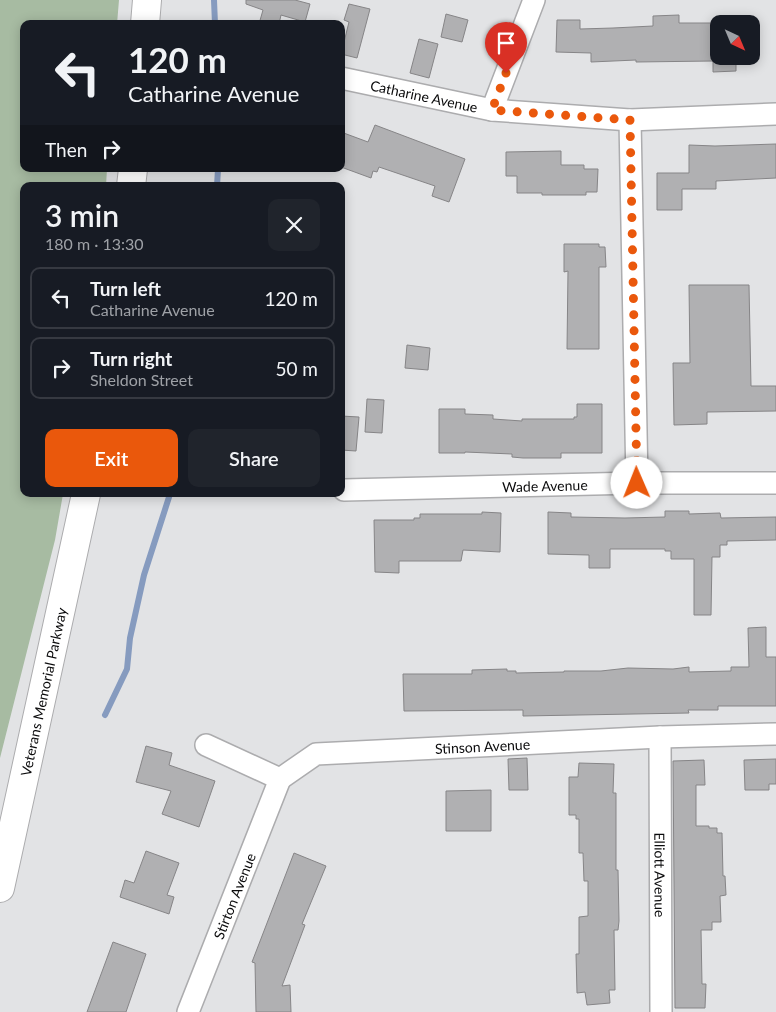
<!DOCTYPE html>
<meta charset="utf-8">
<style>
:root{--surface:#171b24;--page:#20242c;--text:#f1f3f6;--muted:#9ea1a6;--line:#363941;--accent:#ea580c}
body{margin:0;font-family:Lato,sans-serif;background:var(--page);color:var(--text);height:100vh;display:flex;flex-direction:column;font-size:19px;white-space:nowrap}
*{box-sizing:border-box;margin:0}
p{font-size:16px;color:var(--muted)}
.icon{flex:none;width:28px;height:28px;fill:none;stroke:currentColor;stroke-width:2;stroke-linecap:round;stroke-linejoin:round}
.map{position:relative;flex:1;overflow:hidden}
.sheet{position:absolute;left:20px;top:182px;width:325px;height:315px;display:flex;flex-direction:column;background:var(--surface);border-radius:10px;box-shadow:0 2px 12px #0003}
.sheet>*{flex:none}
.guide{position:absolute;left:20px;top:20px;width:325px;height:152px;border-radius:10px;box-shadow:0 2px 12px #0003;background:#171b24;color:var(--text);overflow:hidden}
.needle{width:32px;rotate:136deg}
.fabs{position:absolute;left:710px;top:15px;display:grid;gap:10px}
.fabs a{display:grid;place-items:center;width:50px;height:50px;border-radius:10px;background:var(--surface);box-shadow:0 2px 12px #0003;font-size:25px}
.pin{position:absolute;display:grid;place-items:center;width:42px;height:42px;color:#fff;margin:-51px -21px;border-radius:50% 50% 50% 0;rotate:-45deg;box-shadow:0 0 5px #0007}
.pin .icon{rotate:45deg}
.me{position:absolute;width:55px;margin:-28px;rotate:359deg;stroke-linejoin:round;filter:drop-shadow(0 0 4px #0008)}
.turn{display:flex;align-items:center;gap:18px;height:105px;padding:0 25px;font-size:22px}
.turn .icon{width:65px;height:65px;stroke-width:2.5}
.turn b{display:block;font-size:35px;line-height:42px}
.then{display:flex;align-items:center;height:48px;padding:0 25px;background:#0003;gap:10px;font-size:19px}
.round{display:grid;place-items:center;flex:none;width:52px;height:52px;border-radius:10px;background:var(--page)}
.head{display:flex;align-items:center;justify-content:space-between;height:85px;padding:0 25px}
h1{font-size:30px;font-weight:600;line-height:38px}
.cta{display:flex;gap:10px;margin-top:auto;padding:10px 25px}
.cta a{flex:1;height:58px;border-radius:10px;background:var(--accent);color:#fff;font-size:20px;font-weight:600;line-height:58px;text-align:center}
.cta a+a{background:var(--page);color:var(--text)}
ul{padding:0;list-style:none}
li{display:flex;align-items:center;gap:15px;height:62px;margin:0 10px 8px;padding:0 15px;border:2px solid var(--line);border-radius:10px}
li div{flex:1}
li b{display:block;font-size:19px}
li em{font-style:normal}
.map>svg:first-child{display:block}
.green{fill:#a7bba2}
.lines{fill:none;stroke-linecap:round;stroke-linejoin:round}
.stream{stroke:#869bbf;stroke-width:6}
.building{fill:#b0b0b2;stroke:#868587}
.minor-casing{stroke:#acacae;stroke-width:24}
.major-casing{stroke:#acacae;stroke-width:30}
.minor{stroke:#fff;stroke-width:21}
.major{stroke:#fff;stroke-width:28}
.route{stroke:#ea580c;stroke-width:9;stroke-dasharray:0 16.2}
.labels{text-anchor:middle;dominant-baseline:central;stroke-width:4;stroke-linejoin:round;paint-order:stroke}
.street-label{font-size:14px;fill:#0b0b0c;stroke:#e2e3e5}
</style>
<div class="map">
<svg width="776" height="1012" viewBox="0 0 776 1012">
<rect width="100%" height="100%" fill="#e2e3e5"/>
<path class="green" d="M0,0H119L117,24H24V169H107L106,186H24V494H63L55,540L0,758Z"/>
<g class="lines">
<g class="stream">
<path d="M214,0L215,24"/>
<path d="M217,186L218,169"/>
<path d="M105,715L127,669L130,638L144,575L170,494"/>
</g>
</g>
<g class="building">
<path d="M246,0H295L310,4L305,22L281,15L279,24H259L263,10L246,4Z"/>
<path d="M349,4L370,9L357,58L341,54L349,22L344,20Z"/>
<path d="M446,14L468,20L462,42L441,37Z"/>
<path d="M679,15V23H711V33H719V56H736V71L713,72V61L636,62V60L591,62V53L556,52L557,20H580V29L613,28L653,26V16Z"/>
<path d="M419,39L438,44L429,78L410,73Z"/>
<path d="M375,125L465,159L449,202L432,196L435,186L379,167L377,172L373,171L371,178L341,167V132L368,142Z"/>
<path d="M776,144V178L716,181V189H682V210H657V173H689V145L715,146Z"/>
<path d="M561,151V165H584V169H598L597,192H586V195H542V193H517V176H506V152Z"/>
<path d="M564,244H599V247H605L606,267H599V349H567L568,271L564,272Z"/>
<path d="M689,285H749L751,386H776V411L707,412V424L674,425L673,363H690Z"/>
<path d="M407,345L430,348L428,370L405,368Z"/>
<path d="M367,399L384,400L382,433L365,432Z"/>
<path d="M577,404H602V453H561V458H523L512,457V454L465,452V453H439V409H465V414L493,415V419L522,421V419H574V417H577Z"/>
<path d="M341,416L359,417L356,451L341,450Z"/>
<path d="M665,511H689V514L720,513L721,518L776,517V540L727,541V545H720V557H712L711,615H694V559H671V551H665V549H610V568H589V555L548,554V512L571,513V517L625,518L665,517Z"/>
<path d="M482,512L501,513L500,552L463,550L461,561H399V573L375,572L374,520H414V518H420V514H482Z"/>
<path d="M766,627V657H776V706H718V710H688L689,713L523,716V710L404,711L403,674H472V670L507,669V671H516V673L564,672V671H601L628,668L673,669L689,667V672L731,671V667H749L748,628Z"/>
<path d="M146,746L172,753L169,765L215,781L199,827L162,814L171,791L136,782Z"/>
<path d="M527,758L528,790H509L508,759Z"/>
<path d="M776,759V784H769V790H745L744,760Z"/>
<path d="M704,760L705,785H696V826H709V828H717V833H722L723,876H725L726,895L720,896L721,922H712V930H701L702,984H706L705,1008H675L673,761Z"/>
<path d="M579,763L614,764L613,793H616V870H618L619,921L618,930H614L615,990H609L610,1003L587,1005L585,992L577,993L576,954H579V917L588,916V881H584L583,853H579V819H576V815H569V777H578Z"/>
<path d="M491,790V831H446V791Z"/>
<path d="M146,851L179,863L167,895L174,897L169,914L120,897L125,880L134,883Z"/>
<path d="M294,853L326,866L302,924L305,925L282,986L290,985L291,1012H256L255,963L252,962Z"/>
<path d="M113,942L146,954L126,1012H87Z"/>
</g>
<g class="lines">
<defs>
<g id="minor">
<path id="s1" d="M341,78L492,110L630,120L776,114"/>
<path d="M492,110L534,0"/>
<path d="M630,120L637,483"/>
<path id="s2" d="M344,490L637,483H776"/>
<path id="s3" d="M660,737L661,1012"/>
<path id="s4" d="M206,745L280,779L316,754L660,737L776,734"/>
<path id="s5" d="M188,1012L280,779"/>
</g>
<g id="major">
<path d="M145,24L147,0"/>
<path d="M131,186L133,169"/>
<path id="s6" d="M0,888L86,494"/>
</g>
</defs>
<use href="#minor" class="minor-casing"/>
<use href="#major" class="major-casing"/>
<use href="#minor" class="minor"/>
<use href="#major" class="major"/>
</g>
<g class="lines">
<path class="route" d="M506,73L492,110L630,120L637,483"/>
</g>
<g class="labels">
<g class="street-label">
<text stroke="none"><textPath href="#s1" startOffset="85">Catharine Avenue</textPath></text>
<text stroke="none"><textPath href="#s2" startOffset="201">Wade Avenue</textPath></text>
<text stroke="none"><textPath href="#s6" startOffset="201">Veterans Memorial Parkway</textPath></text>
<text stroke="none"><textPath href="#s4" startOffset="292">Stinson Avenue</textPath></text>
<text stroke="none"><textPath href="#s3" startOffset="138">Elliott Avenue</textPath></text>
<text stroke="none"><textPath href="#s5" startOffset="125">Stirton Avenue</textPath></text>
</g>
</g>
</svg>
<div class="fabs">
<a><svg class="needle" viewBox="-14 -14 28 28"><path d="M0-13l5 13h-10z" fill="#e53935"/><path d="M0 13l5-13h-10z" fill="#9ea1a6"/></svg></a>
</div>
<div class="pin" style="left:506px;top:73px;background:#d93025"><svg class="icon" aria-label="arrive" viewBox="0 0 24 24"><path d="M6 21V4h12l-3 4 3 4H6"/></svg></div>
<svg class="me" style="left:637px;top:483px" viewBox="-20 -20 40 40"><circle r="19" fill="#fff"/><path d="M0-13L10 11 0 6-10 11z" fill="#ea580c"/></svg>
<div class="guide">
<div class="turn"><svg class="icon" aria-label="left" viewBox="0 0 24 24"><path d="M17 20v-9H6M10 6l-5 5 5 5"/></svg><div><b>120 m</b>Catharine Avenue</div></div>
<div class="then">Then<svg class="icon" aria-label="right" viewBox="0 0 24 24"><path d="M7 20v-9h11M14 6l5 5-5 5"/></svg></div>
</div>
<section class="sheet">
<div class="head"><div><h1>3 min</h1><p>180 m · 13:30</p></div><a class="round"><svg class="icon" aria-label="close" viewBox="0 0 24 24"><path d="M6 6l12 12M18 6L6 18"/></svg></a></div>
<ul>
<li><svg class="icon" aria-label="left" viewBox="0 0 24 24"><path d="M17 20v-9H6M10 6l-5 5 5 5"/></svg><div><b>Turn left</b><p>Catharine Avenue</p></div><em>120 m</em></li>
<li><svg class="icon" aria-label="right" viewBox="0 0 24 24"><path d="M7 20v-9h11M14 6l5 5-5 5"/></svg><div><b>Turn right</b><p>Sheldon Street</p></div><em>50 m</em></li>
</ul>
<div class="cta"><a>Exit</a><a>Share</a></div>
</section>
</div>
